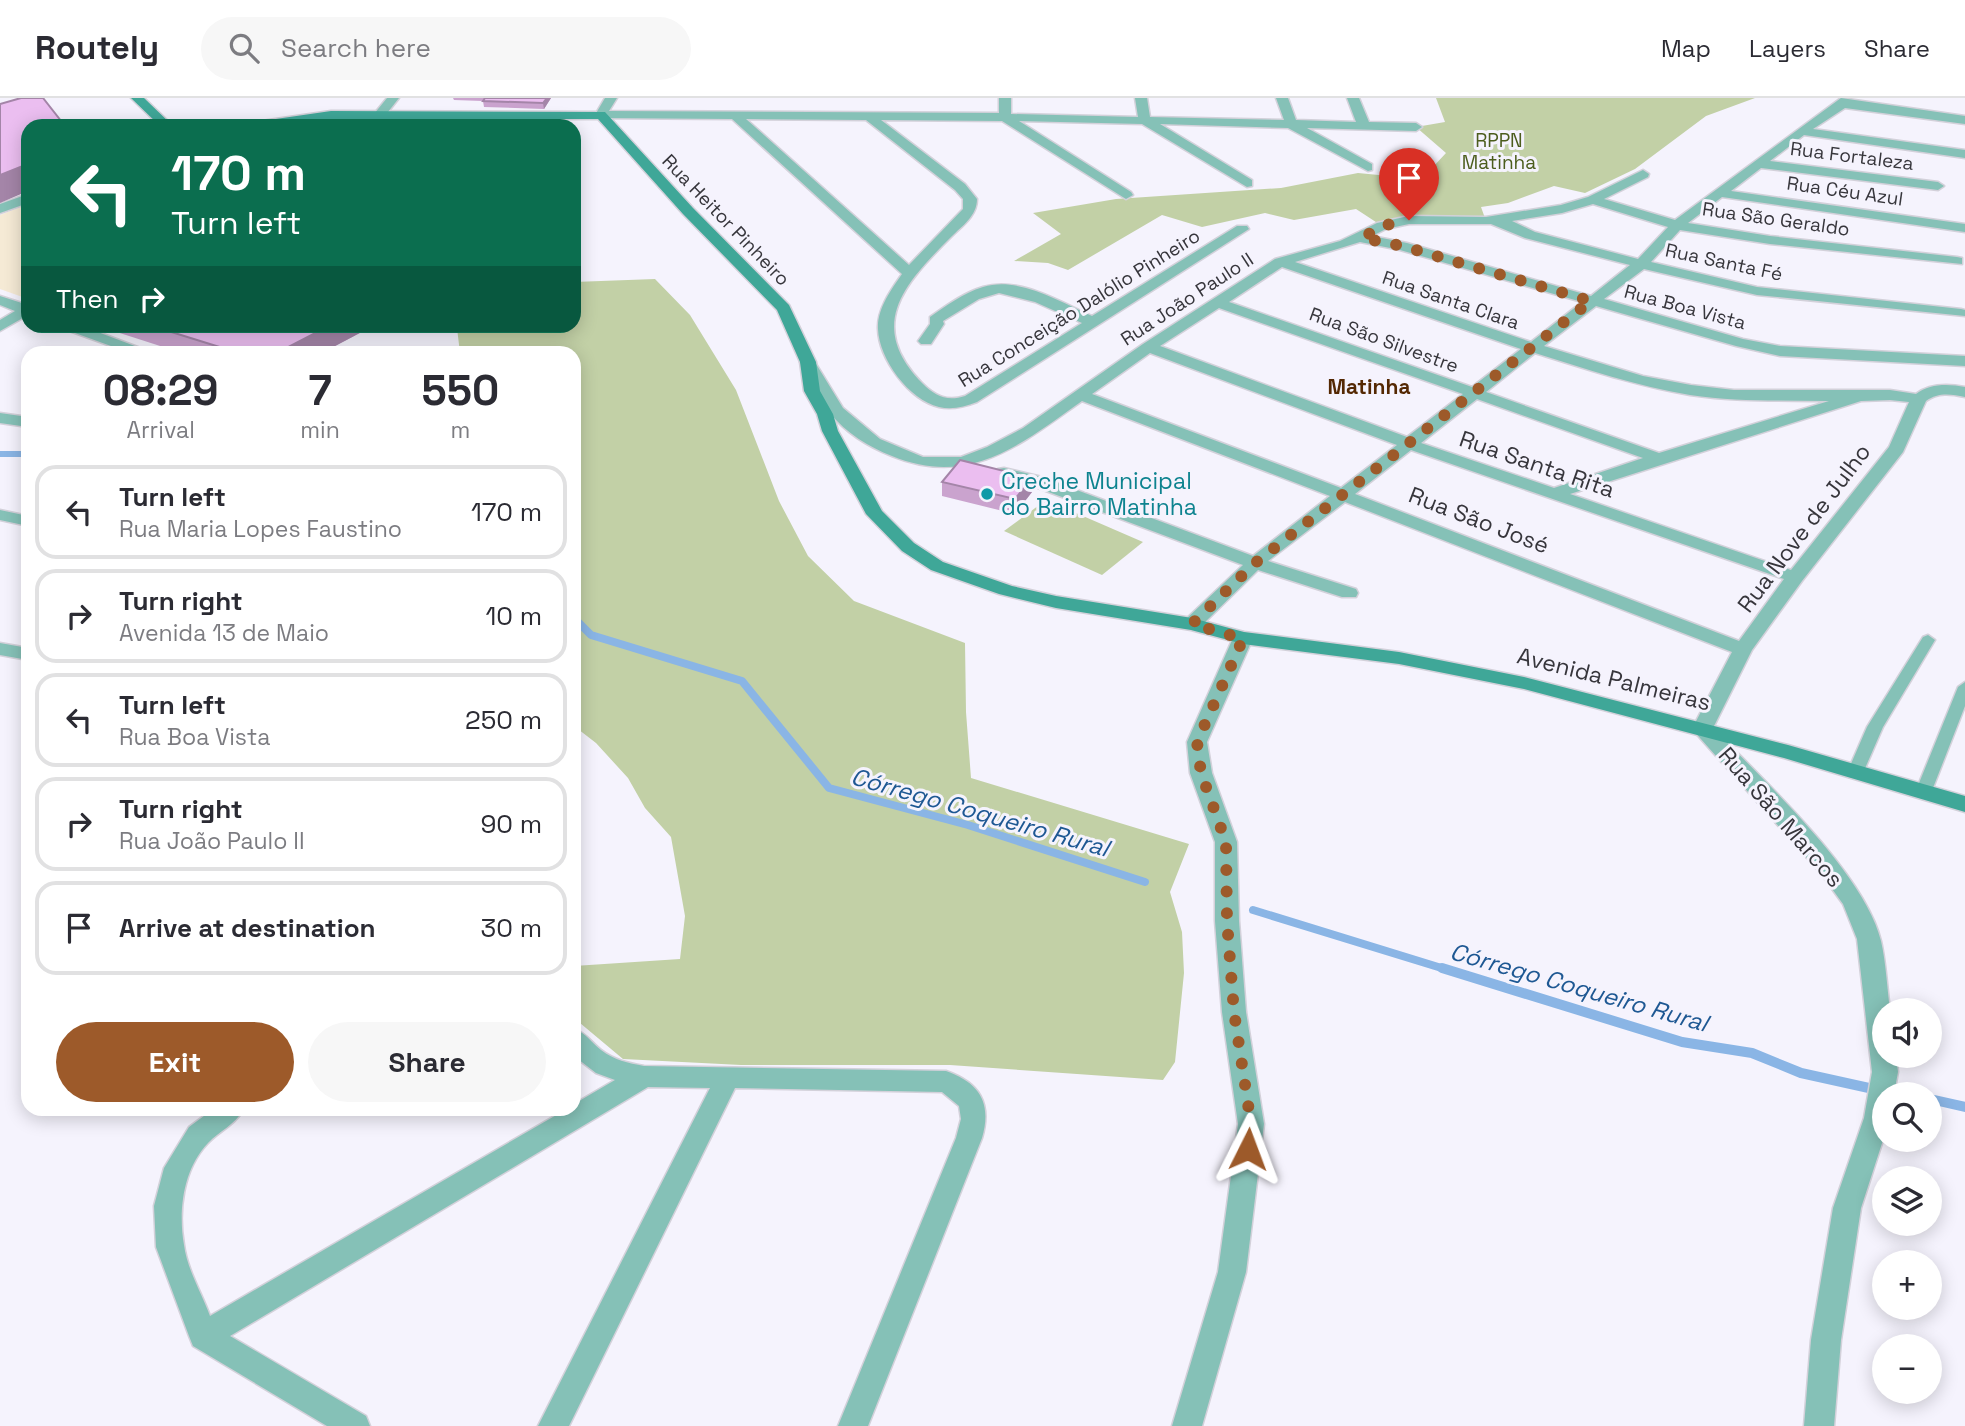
<!DOCTYPE html>
<meta charset="utf-8">
<style>
:root{--surface:#fff;--page:#f7f7f7;--text:#2b2b33;--muted:#7c7c81;--line:#e1e1e2;--accent:#9d5a2a}
body{margin:0;font-family:"Space Grotesk",sans-serif;background:var(--page);color:var(--text);height:100vh;display:flex;flex-direction:column;font-size:26px;white-space:nowrap}
*{box-sizing:border-box;margin:0}
p{font-size:23px;color:var(--muted)}
.icon{flex:none;width:38px;height:38px;fill:none;stroke:currentColor;stroke-width:2;stroke-linecap:round;stroke-linejoin:round}
.map{position:relative;flex:1;overflow:hidden}
.panel{position:absolute;left:21px;top:248px;width:560px;height:770px;display:flex;flex-direction:column;background:var(--surface);border-radius:21px;box-shadow:0 4px 18px #0003}
.panel>*{flex:none}
.top-card{position:absolute;left:21px;top:21px;width:560px;height:214px;border-radius:21px;box-shadow:0 4px 18px #0003;background:#0b6e4f;color:#fff;overflow:hidden}
.controls{position:absolute;left:1872px;top:900px;display:grid;gap:14px}
.controls a{display:grid;place-items:center;width:70px;height:70px;border-radius:50%;background:var(--surface);box-shadow:0 4px 18px #0003;font-size:35px}
.pin{position:absolute;display:grid;place-items:center;width:60px;height:60px;color:#fff;margin:-72px -30px;border-radius:50% 50% 50% 0;rotate:-45deg;box-shadow:0 0 7px #0007}
.pin .icon{rotate:45deg}
.me{position:absolute;width:77px;margin:-38px;rotate:3deg;stroke-linejoin:round;filter:drop-shadow(0 0 5px #0008)}
.turn{display:flex;align-items:center;gap:24px;height:147px;padding:0 35px;font-size:32px}
.turn .icon{width:91px;height:91px;stroke-width:2.5}
.turn b{display:block;font-size:49px;line-height:60px}
.then{display:flex;align-items:center;height:66px;padding:0 35px;background:#0003;gap:14px;font-size:26px}
.eta{display:flex;justify-content:space-evenly;align-items:center;height:119px;text-align:center}
.eta b{font-size:42px;font-weight:600;line-height:49px}
.button{display:flex;gap:14px;margin-top:auto;padding:14px 35px}
.button a{flex:1;height:80px;border-radius:42px;background:var(--accent);color:#fff;font-size:28px;font-weight:600;line-height:80px;text-align:center}
.button a+a{background:var(--page);color:var(--text)}
ul{padding:0;list-style:none}
li{display:flex;align-items:center;gap:21px;height:94px;margin:0 14px 10px;padding:0 21px;border:4px solid var(--line);border-radius:21px}
li div{flex:1}
li b{display:block;font-size:26px}
li em{font-style:normal}
header{display:flex;align-items:center;gap:42px;box-sizing:border-box;height:98px;padding:0 35px;background:var(--surface);border-bottom:2px solid var(--line)}
header strong{font-size:33px}
nav{display:flex;gap:38px;margin-inline-start:auto;font-size:24px}
.search{width:490px;height:63px;background:var(--page);display:flex;align-items:center;gap:18px;box-sizing:border-box;padding:0 24px;border-radius:38px;color:var(--muted);font-size:26px}
.map>svg:first-child{display:block}
.industrial{fill:#f5ead5}
.green{fill:#c2d0a6}
.lines{fill:none;stroke-linecap:round;stroke-linejoin:round}
.stream-far2{stroke:#8ab5e5;stroke-width:6}
.stream-far1{stroke:#8ab5e5;stroke-width:8}
.stream{stroke:#8ab5e5;stroke-width:10}
.lane-casing{stroke:#d3d1da;stroke-width:3}
.street-casing{stroke:#d3d1da;stroke-width:3}
.secondary-casing{stroke:#d3d1da;stroke-width:3}
.lane{fill:#85c1b7;fill-rule:evenodd}
.street{fill:#85c1b7;fill-rule:evenodd}
.secondary{fill:#3fa798;fill-rule:evenodd}
.wall{fill:#caa3ce}
.shaded-wall{fill:#a485a8}
.building{fill:#ebbef0;stroke:#a485a8;stroke-width:2}
.route{stroke:#9d5a2a;stroke-width:12;stroke-dasharray:0 21.6}
.culture-dot{fill:#0f9aa8;stroke:#f5f3fd;stroke-width:2.5}
.labels{text-anchor:middle;dominant-baseline:central;stroke-width:6;stroke-linejoin:round;paint-order:stroke}
.far-park-label{font-size:19px;fill:#4c5d1d;stroke:#f5f3fd}
.far-street-label{font-size:19px;fill:#37363c;stroke:#f5f3fd}
.far-neighbourhood-label{font-size:21px;font-weight:bold;fill:#542803;stroke:#f5f3fd}
.street-label{font-size:23px;fill:#37363c;stroke:#f5f3fd}
.culture-label{font-size:23px;fill:#0d838f;stroke:#f5f3fd;text-anchor:start}
.water-label{font-size:24px;font-style:italic;fill:#1e5893;stroke:#f5f3fd}
</style>
<header>
<strong>Routely</strong>
<div class="search"><svg class="icon" aria-label="search" viewBox="0 0 24 24"><circle cx="10" cy="10" r="6"/><path d="M15 15l6 6"/></svg>Search here</div>
<nav><a>Map</a><a>Layers</a><a>Share</a></nav>
</header>
<div class="map">
<svg width="1965" height="1328" viewBox="0 0 1965 1328">
<rect width="100%" height="100%" fill="#f5f3fd"/>
<path class="industrial" d="M28,106V201L0,191V117Z"/>
<g class="green">
<path d="M1436,0H1755L1706,18L1635,71L1585,95L1554,88L1508,105L1481,109L1486,123L1435,122L1382,128L1356,111L1294,122L1265,115L1202,129L1162,117L1068,172L1048,165L1014,163L1061,136L1033,115L1116,101L1281,90L1358,75L1389,78L1432,70L1446,55L1416,29L1445,24Z"/>
<path d="M655,181L690,217L736,292L779,403L808,458L854,503L965,545L966,614L971,680L1189,746L1170,794L1182,834L1184,875L1175,964L1163,982L950,967H741L623,961L580,925L574,916V868L680,861L685,818L671,739L645,710L628,680L596,645L574,628V474L579,469L574,467V256L460,255L457,230L574,228V184Z"/>
<path d="M1046,402L1143,444L1102,477L1004,433Z"/>
</g>
<g class="lines">
<path class="stream-far2" d="M0,356H28"/>
<g class="stream-far1">
<path d="M574,520L591,537L742,583L829,690L968,727L1145,784"/>
<path d="M1253,812L1448,872"/>
</g>
<g class="stream">
<path d="M1442,870L1682,944L1752,955L1801,975L1896,996"/>
<path d="M1930,1001L1965,1009"/>
</g>
<defs>
<g id="lane">
<path d="M1928,537L1935,542L1883,629L1863,675L1855,680L1849,679L1847,675L1867,629L1923,539Z"/>
<path d="M1965,584V608L1931,695L1923,701L1917,699L1915,695L1958,589Z"/>
</g>
<g id="street">
<path d="M387,0H399L384,19H376L374,16Z"/>
<path d="M605,0H617L609,13L999,15V0H1011V16L1138,19L1135,0H1147L1150,19L1284,22L1276,0H1288L1296,22L1356,24L1347,0H1359L1369,24L1416,25L1422,29L1416,33L1307,30L1372,66V72L1368,73L1288,30L1160,26L1252,82V88L1247,89L1142,26L1019,23L1131,94L1133,97L1126,101L1002,23L881,22L965,86L977,101C977,118 962,128 951,139C904,186 866,227 922,285C935,298 947,304 965,298L1082,225L1035,204L999,195L979,201L943,223L944,226L931,246H921L918,243L930,226V219C946,208 963,195 983,189C1019,178 1060,204 1092,218L1237,128H1247L1249,131L977,304C964,309 952,312 939,309C909,302 879,261 878,231C877,211 891,192 902,176L732,21L597,20L595,17ZM746,21L866,22L955,92L963,101V111L909,167Z"/>
<path d="M1841,0L1965,18V26L1845,10L1813,31L1965,52V60L1804,37L1770,63L1938,84L1944,88L1938,92L1761,70L1731,93L1965,126V134L1722,99L1688,125L1770,138L1957,159L1962,160V166L1770,146L1680,132L1651,164L1757,189L1961,211L1965,212V218L1757,197L1644,171L1604,201L1743,241L1780,248L1965,258V268L1780,258L1736,248L1596,208L1544,248L1643,278L1691,287L1734,292H1890L1916,296C1930,285 1949,286 1965,289V299C1951,296 1938,294 1926,303L1903,354L1802,483L1752,552L1713,630C1762,681 1865,775 1881,843C1886,865 1887,889 1890,912H1885V957H1896L1898,974L1894,996H1885V1036L1861,1110L1841,1242L1834,1328H1804L1811,1242L1833,1110L1864,1020L1872,974L1857,841L1843,806L1822,777L1692,631L1732,554L1345,404L1268,463L1356,491L1358,495L1356,499H1342L1258,472L1199,530H1185L1182,526L1185,522L1243,467L1030,387L998,379L996,375L998,371L1004,370L1042,379L1253,458L1330,398L1082,303C1021,346 970,390 892,358C869,349 846,335 830,315C818,300 810,281 800,264L803,261H813L843,310L880,341L923,359H961L987,349L1023,330L1143,246L1275,161L1340,143L1377,125L1409,118L1486,119L1561,107L1588,99L1643,72L1649,76L1648,79L1604,101L1675,122ZM1593,106L1668,129L1638,161L1535,134L1512,123L1562,115ZM1409,126H1491L1525,140L1630,167L1591,198L1407,145L1372,138L1386,131ZM1360,144L1400,152L1582,204L1531,244L1295,164ZM1282,169L1521,251L1472,289L1229,204ZM1219,210L1463,296L1407,339L1160,248ZM1150,255L1397,347L1341,390L1092,296ZM1535,255C1586,271 1637,288 1690,297C1736,304 1782,302 1829,303L1659,355L1486,294ZM1477,301L1643,360L1554,390L1421,345ZM1890,302L1909,304L1889,349L1791,472L1570,396L1861,303ZM1411,352L1784,481L1739,543L1355,396Z"/>
<path d="M28,96V105L0,115V106Z"/>
<path d="M0,198L28,207V217L0,233V222L15,213L0,207Z"/>
<path d="M62,228H82L156,256H133L64,231Z"/>
<path d="M0,315L28,319V329L0,325Z"/>
<path d="M0,412L28,418V428L0,422Z"/>
<path d="M1243,534L1250,536L1253,540L1207,644L1212,675L1237,744L1239,823L1246,914L1264,1026L1246,1174L1202,1328H1172L1218,1174L1238,1026L1222,914L1215,823V744L1190,675L1187,644L1233,540L1236,536Z"/>
<path d="M0,545L28,550V562L0,557Z"/>
<path d="M574,931C586,935 591,944 601,952C614,962 628,965 644,968L946,973C980,985 992,1005 982,1040L868,1328H838L956,1040L961,1021L959,1008L942,994L735,990L569,1328H538L710,990L648,989L230,1238L366,1318L370,1328H327L193,1248L189,1238L156,1149L154,1108L164,1070L189,1029L212,1012H243C235,1027 219,1033 208,1045C183,1071 178,1113 184,1147C187,1171 202,1196 210,1218L565,1012H574V1006L615,982L596,975L574,958Z"/>
</g>
<g id="secondary">
<path d="M131,0H144L173,28H160Z"/>
<path d="M331,13L605,14L693,110L789,207L816,264L820,293L833,316L838,333L882,413L914,445L943,464L1012,488L1056,498L1192,520L1244,534L1399,554L1524,579L1788,647L1965,698V714L1784,660L1524,591L1399,566L1243,546L1191,532L1056,510L999,496L931,472L902,453L866,416L822,333L817,316L804,293L800,264L777,212L683,116L598,21H331L280,28H249L255,24Z"/>
</g>
</defs>
<use href="#lane" class="lane-casing"/>
<use href="#street" class="street-casing"/>
<use href="#secondary" class="secondary-casing"/>
<use href="#lane" class="lane"/>
<use href="#street" class="street"/>
<use href="#secondary" class="secondary"/>
</g>
<g class="wall">
<path d="M453,0H551L544,11L484,9L483,3L454,2Z"/>
<path d="M98,228H373L320,256H185Z"/>
<path d="M942,384L1032,394L1015,416L942,398Z"/>
</g>
<g class="shaded-wall">
<path d="M547,0H551L544,11L543,5Z"/>
<path d="M28,66V93L0,105V77Z"/>
<path d="M329,228H373L320,256H275Z"/>
<path d="M1032,380V394L1015,416V401Z"/>
</g>
<g class="building">
<path d="M21,0H43L65,28H28V66L0,77V6Z"/>
<path d="M485,0H547L543,5L483,3Z"/>
<path d="M278,24L282,28H261Z"/>
<path d="M152,228H329L275,256H242Z"/>
<path d="M960,362L1032,380L1015,401L942,384Z"/>
</g>
<g class="lines">
<path class="route" d="M1248,1051L1251,1026L1234,914L1227,823L1226,744L1201,675L1197,644L1243,541L1192,526L1255,465L1591,203L1402,148L1362,140L1382,128L1409,122"/>
</g>
<circle class="culture-dot" cx="987" cy="396" r="7"/>
<g class="labels">
<g class="far-park-label">
<text x="1499" y="42">RPPN<tspan x="1499" dy="22">Matinha</tspan></text>
</g>
<g class="far-street-label">
<text transform="translate(1852 58) rotate(7)">Rua Fortaleza</text>
<text transform="translate(1845 93) rotate(8)">Rua Céu Azul</text>
<text transform="translate(1776 121) rotate(8)">Rua São Geraldo</text>
<text transform="translate(726 122) rotate(46)">Rua Heitor Pinheiro</text>
<text transform="translate(1724 164) rotate(12)">Rua Santa Fé</text>
<text transform="translate(1187 201) rotate(-33)">Rua João Paulo II</text>
<text transform="translate(1451 202) rotate(19)">Rua Santa Clara</text>
<text transform="translate(1685 209) rotate(15)">Rua Boa Vista</text>
<text transform="translate(1079 210) rotate(-32)">Rua Conceição Dalólio Pinheiro</text>
<text transform="translate(1384 242) rotate(20)">Rua São Silvestre</text>
</g>
<g class="far-neighbourhood-label">
<text x="1369" y="288">Matinha</text>
</g>
<g class="street-label">
<text transform="translate(1537 366) rotate(19)">Rua Santa Rita</text>
<text transform="translate(1479 422) rotate(21)">Rua São José</text>
<text transform="translate(1804 430) rotate(-53)">Rua Nove de Julho</text>
<text transform="translate(1614 581) rotate(14)">Avenida Palmeiras</text>
<text transform="translate(1781 719) rotate(49)">Rua São Marcos</text>
</g>
<g class="culture-label">
<text x="1001" y="383">Creche Municipal<tspan x="1001" dy="26">do Bairro Matinha</tspan></text>
</g>
<g class="water-label">
<text transform="translate(980 714) rotate(16)">Córrego Coqueiro Rural</text>
<text transform="translate(1579 889) rotate(16)">Córrego Coqueiro Rural</text>
</g>
</g>
</svg>
<div class="controls">
<a><svg class="icon" aria-label="sound" viewBox="0 0 24 24"><path d="M4 9h4l5-4v14l-5-4H4zM17 9q2 3 0 6"/></svg></a>
<a><svg class="icon" aria-label="search" viewBox="0 0 24 24"><circle cx="10" cy="10" r="6"/><path d="M15 15l6 6"/></svg></a>
<a><svg class="icon" aria-label="layers" viewBox="0 0 24 24"><path d="M12 4l9 5-9 5-9-5zM3 14l9 5 9-5"/></svg></a>
<a>+</a>
<a>−</a>
</div>
<div class="pin" style="left:1409px;top:122px;background:#d93025"><svg class="icon" aria-label="arrive" viewBox="0 0 24 24"><path d="M6 21V4h12l-3 4 3 4H6"/></svg></div>
<svg class="me" style="left:1248px;top:1051px" viewBox="-20 -20 40 40"><path d="M0-17L14 15 0 8-14 15z" fill="#9d5a2a" stroke="#fff" stroke-width="4"/></svg>
<div class="top-card">
<div class="turn"><svg class="icon" aria-label="left" viewBox="0 0 24 24"><path d="M17 20v-9H6M10 6l-5 5 5 5"/></svg><div><b>170 m</b>Turn left</div></div>
<div class="then">Then<svg class="icon" aria-label="right" viewBox="0 0 24 24"><path d="M7 20v-9h11M14 6l5 5-5 5"/></svg></div>
</div>
<section class="panel">
<div class="eta">
<div><b>08:29</b><p>Arrival</p></div>
<div><b>7</b><p>min</p></div>
<div><b>550</b><p>m</p></div>
</div>
<ul>
<li><svg class="icon" aria-label="left" viewBox="0 0 24 24"><path d="M17 20v-9H6M10 6l-5 5 5 5"/></svg><div><b>Turn left</b><p>Rua Maria Lopes Faustino</p></div><em>170 m</em></li>
<li><svg class="icon" aria-label="right" viewBox="0 0 24 24"><path d="M7 20v-9h11M14 6l5 5-5 5"/></svg><div><b>Turn right</b><p>Avenida 13 de Maio</p></div><em>10 m</em></li>
<li><svg class="icon" aria-label="left" viewBox="0 0 24 24"><path d="M17 20v-9H6M10 6l-5 5 5 5"/></svg><div><b>Turn left</b><p>Rua Boa Vista</p></div><em>250 m</em></li>
<li><svg class="icon" aria-label="right" viewBox="0 0 24 24"><path d="M7 20v-9h11M14 6l5 5-5 5"/></svg><div><b>Turn right</b><p>Rua João Paulo II</p></div><em>90 m</em></li>
<li><svg class="icon" aria-label="arrive" viewBox="0 0 24 24"><path d="M6 21V4h12l-3 4 3 4H6"/></svg><div><b>Arrive at destination</b></div><em>30 m</em></li>
</ul>
<div class="button"><a>Exit</a><a>Share</a></div>
</section>
</div>
